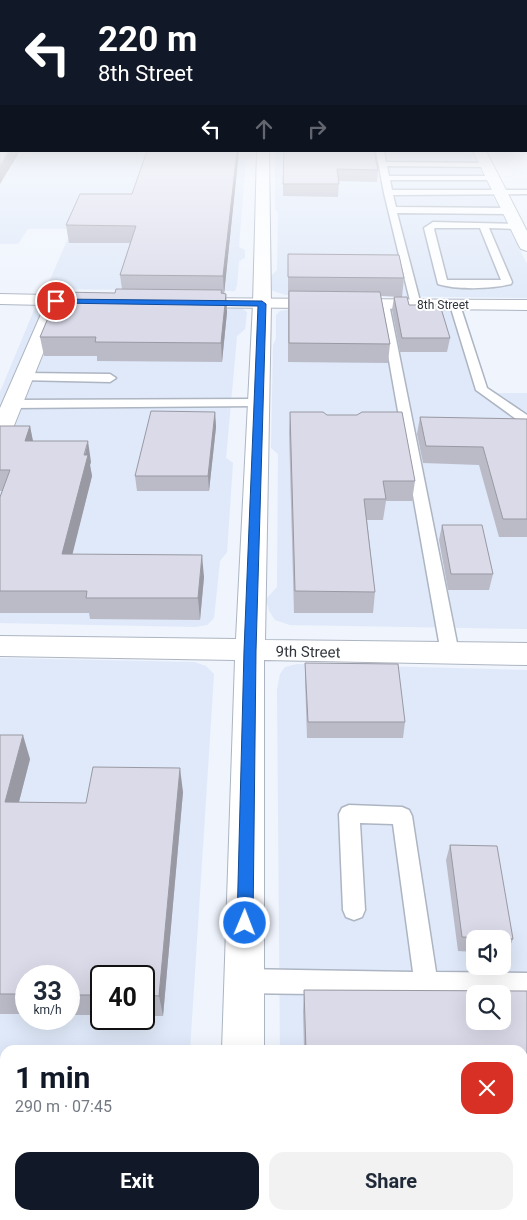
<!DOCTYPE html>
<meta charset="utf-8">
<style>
:root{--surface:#fff;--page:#f2f2f3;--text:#1f2937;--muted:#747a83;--accent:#111827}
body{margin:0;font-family:Roboto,sans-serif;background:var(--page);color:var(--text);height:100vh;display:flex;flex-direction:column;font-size:19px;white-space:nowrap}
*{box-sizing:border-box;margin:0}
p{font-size:16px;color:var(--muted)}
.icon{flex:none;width:28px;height:28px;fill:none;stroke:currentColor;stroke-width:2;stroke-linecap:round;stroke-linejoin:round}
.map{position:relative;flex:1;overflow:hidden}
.drawer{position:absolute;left:0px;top:1045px;width:528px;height:175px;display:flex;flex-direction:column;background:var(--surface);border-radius:15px 15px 0 0;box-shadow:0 5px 20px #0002}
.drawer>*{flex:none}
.hud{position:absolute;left:0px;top:0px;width:528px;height:152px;box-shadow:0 5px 20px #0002;background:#111827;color:#fff;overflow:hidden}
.buttons{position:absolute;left:466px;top:930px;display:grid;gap:10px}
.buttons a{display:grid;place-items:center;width:45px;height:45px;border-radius:10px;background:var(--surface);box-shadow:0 5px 20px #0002;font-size:25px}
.speed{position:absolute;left:15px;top:965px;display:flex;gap:10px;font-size:25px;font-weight:700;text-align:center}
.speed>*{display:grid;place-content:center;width:65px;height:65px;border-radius:50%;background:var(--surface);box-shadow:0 5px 20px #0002;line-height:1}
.speed small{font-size:12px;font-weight:400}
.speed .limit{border:2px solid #111;border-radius:8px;background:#fff;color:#111}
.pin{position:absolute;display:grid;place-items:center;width:42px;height:42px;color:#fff;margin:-21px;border:2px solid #fff;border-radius:50%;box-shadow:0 1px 5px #0007}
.me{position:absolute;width:55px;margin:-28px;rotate:1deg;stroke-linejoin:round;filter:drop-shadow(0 0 4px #0008)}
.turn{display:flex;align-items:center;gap:18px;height:105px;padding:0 15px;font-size:22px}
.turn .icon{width:65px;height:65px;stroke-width:2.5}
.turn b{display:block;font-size:35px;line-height:42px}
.lanes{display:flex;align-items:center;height:48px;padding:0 15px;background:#0003;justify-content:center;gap:25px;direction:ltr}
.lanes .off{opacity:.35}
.round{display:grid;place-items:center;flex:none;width:52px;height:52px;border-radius:15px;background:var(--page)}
.head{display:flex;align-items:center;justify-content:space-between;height:85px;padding:0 15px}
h1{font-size:30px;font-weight:700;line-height:38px;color:var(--accent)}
.button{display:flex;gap:10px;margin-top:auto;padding:10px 15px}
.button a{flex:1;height:58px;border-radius:15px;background:var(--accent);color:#fff;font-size:20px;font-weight:700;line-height:58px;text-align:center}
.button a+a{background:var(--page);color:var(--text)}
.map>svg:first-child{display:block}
.built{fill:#dfe9f9;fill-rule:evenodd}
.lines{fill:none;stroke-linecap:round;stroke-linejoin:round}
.service-casing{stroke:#adb5c2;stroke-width:3}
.minor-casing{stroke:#adb5c2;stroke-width:2}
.tertiary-casing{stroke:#adb5c2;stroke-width:2}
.service{fill:#fff;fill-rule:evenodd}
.minor{fill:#fff;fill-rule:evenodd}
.tertiary{fill:#fff;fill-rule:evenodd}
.wall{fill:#bbbbc8}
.shaded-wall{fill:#9999a3}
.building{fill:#dadae9;stroke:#9999a3;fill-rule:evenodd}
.route{fill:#1a73e8;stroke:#114b97}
.labels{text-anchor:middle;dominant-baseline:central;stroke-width:4;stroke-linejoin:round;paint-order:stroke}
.far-street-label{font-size:12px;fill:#32363b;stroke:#fff}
.street-label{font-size:15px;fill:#32363b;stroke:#fff}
</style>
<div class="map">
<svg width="527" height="1220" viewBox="0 0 527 1220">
<rect width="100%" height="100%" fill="#eff4fd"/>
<g class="built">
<path d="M0,149L1,151L251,153L254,155L253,157L246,161L239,247L245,250V258L239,261L237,285L235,291L46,289L72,229H28L18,244H0Z"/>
<path d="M283,151L462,152L472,154L527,264V298L286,295L270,290L271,276L277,270L278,213L275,209V154Z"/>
<path d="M37,303L240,307L247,312L245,329L237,336L226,458L233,463L227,552L220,561L214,618L207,625L196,627L0,623V392Z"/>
<path d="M463,308L487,387L498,393H527V629L290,625L275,620L269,611L266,599L277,587L278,454L271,448L273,345L276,339V315L280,311L294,309Z"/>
<path d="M0,658L194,662L206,666L214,674L190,1050H5V1215H179V1220H0ZM26,976H69V1019H26ZM101,976H144V1019H101Z"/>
<path d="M297,664L527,670V1220H281V1215H522V1050H280L277,690L280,674L285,667ZM475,939H502V966H475ZM475,994H502V1021H475Z"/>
</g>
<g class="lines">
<defs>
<g id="service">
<path d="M376,151H384L386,162L486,163L490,165L486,167L387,166L389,176H493L497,178L493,180H390L392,190H527V194L393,195L396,207L509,208L513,211L509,214L397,213L421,305L420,307L416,308L411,305L384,193Z"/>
<path d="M433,222L520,224V228L517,229L489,228L512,282L511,284C493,289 456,290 438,284L424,228ZM435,228H480L501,280H447L434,229Z"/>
<path d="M384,301L389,304L459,653L456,657L450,659L444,657L441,653L379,304Z"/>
<path d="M455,302L460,305L487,388L527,415V425L523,424L476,390L450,305Z"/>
<path d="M23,373L110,374L116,378L110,382L19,380L17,377Z"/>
<path d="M259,399L265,403L263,406L12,408L6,404L12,400Z"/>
<path d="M349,805L402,807L409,810L412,816L436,972L527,973V997L502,996V994H475V996L244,993L236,989L232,981L236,973L244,969L413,972L393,824L360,823L365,910L362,917L354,920L346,917L343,910L339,814L342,808Z"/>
</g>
<g id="minor">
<path d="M527,145V153L522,152L526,151Z"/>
<path d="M473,151H486L527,231V251L521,249L519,246Z"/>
<path d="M0,294L93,296L99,297L102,301L99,305L62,306L11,433L8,438L0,440V408L45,305L0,304Z"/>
<path d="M189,298L527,300V310L183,307L180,303L183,299Z"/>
</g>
<g id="tertiary">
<path d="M257,151H269L271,304L265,640L527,643V665L264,660V1050H222L235,660L0,656V636L236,639L253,304Z"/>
<path d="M217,1215H263L264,1220H216Z"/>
</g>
</defs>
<use href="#service" class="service-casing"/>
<use href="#minor" class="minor-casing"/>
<use href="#tertiary" class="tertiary-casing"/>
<use href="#service" class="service"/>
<use href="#minor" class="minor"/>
<use href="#tertiary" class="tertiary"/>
</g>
<g class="wall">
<path d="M239,151L224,293L226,294L227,312L222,362L97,361V356H44L40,337L122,289L120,275L130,243H69L66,225L132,194Z"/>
<path d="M283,151L378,170L377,182L339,181L338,197L283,196Z"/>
<path d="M288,254L404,278L402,297L381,296L390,344L388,363L288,362Z"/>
<path d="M394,297L409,305L450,338L447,352H400L392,310Z"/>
<path d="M215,412L216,427L209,491H137L135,476Z"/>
<path d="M290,412L415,481L412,501H386L383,520H367L375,592L373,613H294L289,432Z"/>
<path d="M420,417L527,419V537H499L479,465L423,463L417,434Z"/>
<path d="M0,426H30L33,441L91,462L90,465L92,476L72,554L204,577L200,620L90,619L89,613H0V497L2,491H0Z"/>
<path d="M442,525L493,574L489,590H448L439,540Z"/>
<path d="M305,663L405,722L403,738H307L305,679Z"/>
<path d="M0,735L30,759L19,802L86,803L183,792L163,1016H144V976H101V1015H69V976H26V1014H0Z"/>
<path d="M450,845L513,939L507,953L502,952V939H475V952L458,951L446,860Z"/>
<path d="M304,990L527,991V1163H522V1050H304L303,1011Z"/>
<path d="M474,1215H522L527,1220H474Z"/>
</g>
<g class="shaded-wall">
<path d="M9,151H20L0,184V166Z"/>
<path d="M237,151H239L224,295L223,276Z"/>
<path d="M226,294L227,312L222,362L221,343Z"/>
<path d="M215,412L216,427L209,491L208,476Z"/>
<path d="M30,426L34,447L25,441Z"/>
<path d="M88,441L91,462L90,465L92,476L67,576L62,554Z"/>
<path d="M202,555L204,577L200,620L198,598Z"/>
<path d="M23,735L30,759L13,825L5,802Z"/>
<path d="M180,768L183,792L163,1016L159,996Z"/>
<path d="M141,1215H148L147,1220H140Z"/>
</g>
<g class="building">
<path d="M0,140H1V151H9L0,166Z"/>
<path d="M147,151H237L223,276L120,275L136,226L66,225L80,194H132Z"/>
<path d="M284,151H374L378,170L337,169L339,184H283Z"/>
<path d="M288,254L399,255L404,278L288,277Z"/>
<path d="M116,289L222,290L221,293L226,294L221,343L95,342L96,337H40L59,292L115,293Z"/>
<path d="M289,291L380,292L390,344L289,343Z"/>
<path d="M394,297H407L409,305H440L450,338H402Z"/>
<path d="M151,411L215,412L208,476H135Z"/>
<path d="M290,412H323L327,415H357L362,412H402L415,481H383L386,499H364L375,592L295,591Z"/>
<path d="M420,417L527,419V519H503L483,447L426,446Z"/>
<path d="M0,426H30L25,441H88L84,455H88L62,554L202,555L198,598H86L87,591H0V497L10,470H0Z"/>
<path d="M442,525H482L493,574H451Z"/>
<path d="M305,663L398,664L405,722H308Z"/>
<path d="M0,735H23L5,802L86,803L93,767L180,768L159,996L144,995V976H101V995H69V976H26V994H0Z"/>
<path d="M450,845L497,846L513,939L462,937Z"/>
<path d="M304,990L527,991V1146H522V1050H306ZM475,994H502V1021H475Z"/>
<path d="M0,1103H5V1215H141L140,1220H0Z"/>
<path d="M522,1202H527V1220H482L481,1215H522Z"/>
</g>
<linearGradient id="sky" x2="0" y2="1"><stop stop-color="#88bde0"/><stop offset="0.45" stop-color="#f8fafe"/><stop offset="1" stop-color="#f8fafe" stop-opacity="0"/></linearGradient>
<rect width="527" height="311" fill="url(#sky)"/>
<path class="route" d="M53,299L262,301L266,304L256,651L253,923L250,928L245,930L240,928L237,923L244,651L258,306L56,303L52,301Z"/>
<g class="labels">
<g class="far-street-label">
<text x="443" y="305">8th Street</text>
</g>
<g class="street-label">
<text transform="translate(308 652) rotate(1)">9th Street</text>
</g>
</g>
</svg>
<div class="buttons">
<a><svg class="icon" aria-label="sound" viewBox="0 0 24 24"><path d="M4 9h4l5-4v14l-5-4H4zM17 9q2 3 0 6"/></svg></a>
<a><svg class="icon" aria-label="search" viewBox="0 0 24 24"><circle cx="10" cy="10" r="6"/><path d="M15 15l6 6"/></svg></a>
</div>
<div class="speed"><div>33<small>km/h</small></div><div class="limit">40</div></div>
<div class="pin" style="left:56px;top:301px;background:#d93025"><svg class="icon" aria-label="arrive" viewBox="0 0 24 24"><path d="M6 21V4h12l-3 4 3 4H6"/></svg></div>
<svg class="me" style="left:245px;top:923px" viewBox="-20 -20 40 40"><circle r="17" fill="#1a73e8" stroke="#fff" stroke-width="3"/><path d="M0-11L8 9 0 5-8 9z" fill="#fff"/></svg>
<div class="hud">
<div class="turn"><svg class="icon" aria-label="left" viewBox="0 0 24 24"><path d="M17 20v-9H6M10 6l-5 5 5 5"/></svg><div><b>220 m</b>8th Street</div></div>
<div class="lanes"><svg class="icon" aria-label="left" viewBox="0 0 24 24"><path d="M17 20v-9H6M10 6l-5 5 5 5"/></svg><svg class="icon off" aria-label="ahead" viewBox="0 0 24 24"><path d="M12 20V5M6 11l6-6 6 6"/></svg><svg class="icon off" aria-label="right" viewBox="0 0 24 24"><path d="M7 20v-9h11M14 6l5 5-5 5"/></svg></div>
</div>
<section class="drawer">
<div class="head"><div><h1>1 min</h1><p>290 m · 07:45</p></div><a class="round" style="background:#d93025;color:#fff"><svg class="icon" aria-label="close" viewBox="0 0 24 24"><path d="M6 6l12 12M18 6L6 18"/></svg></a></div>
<div class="button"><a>Exit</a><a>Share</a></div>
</section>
</div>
